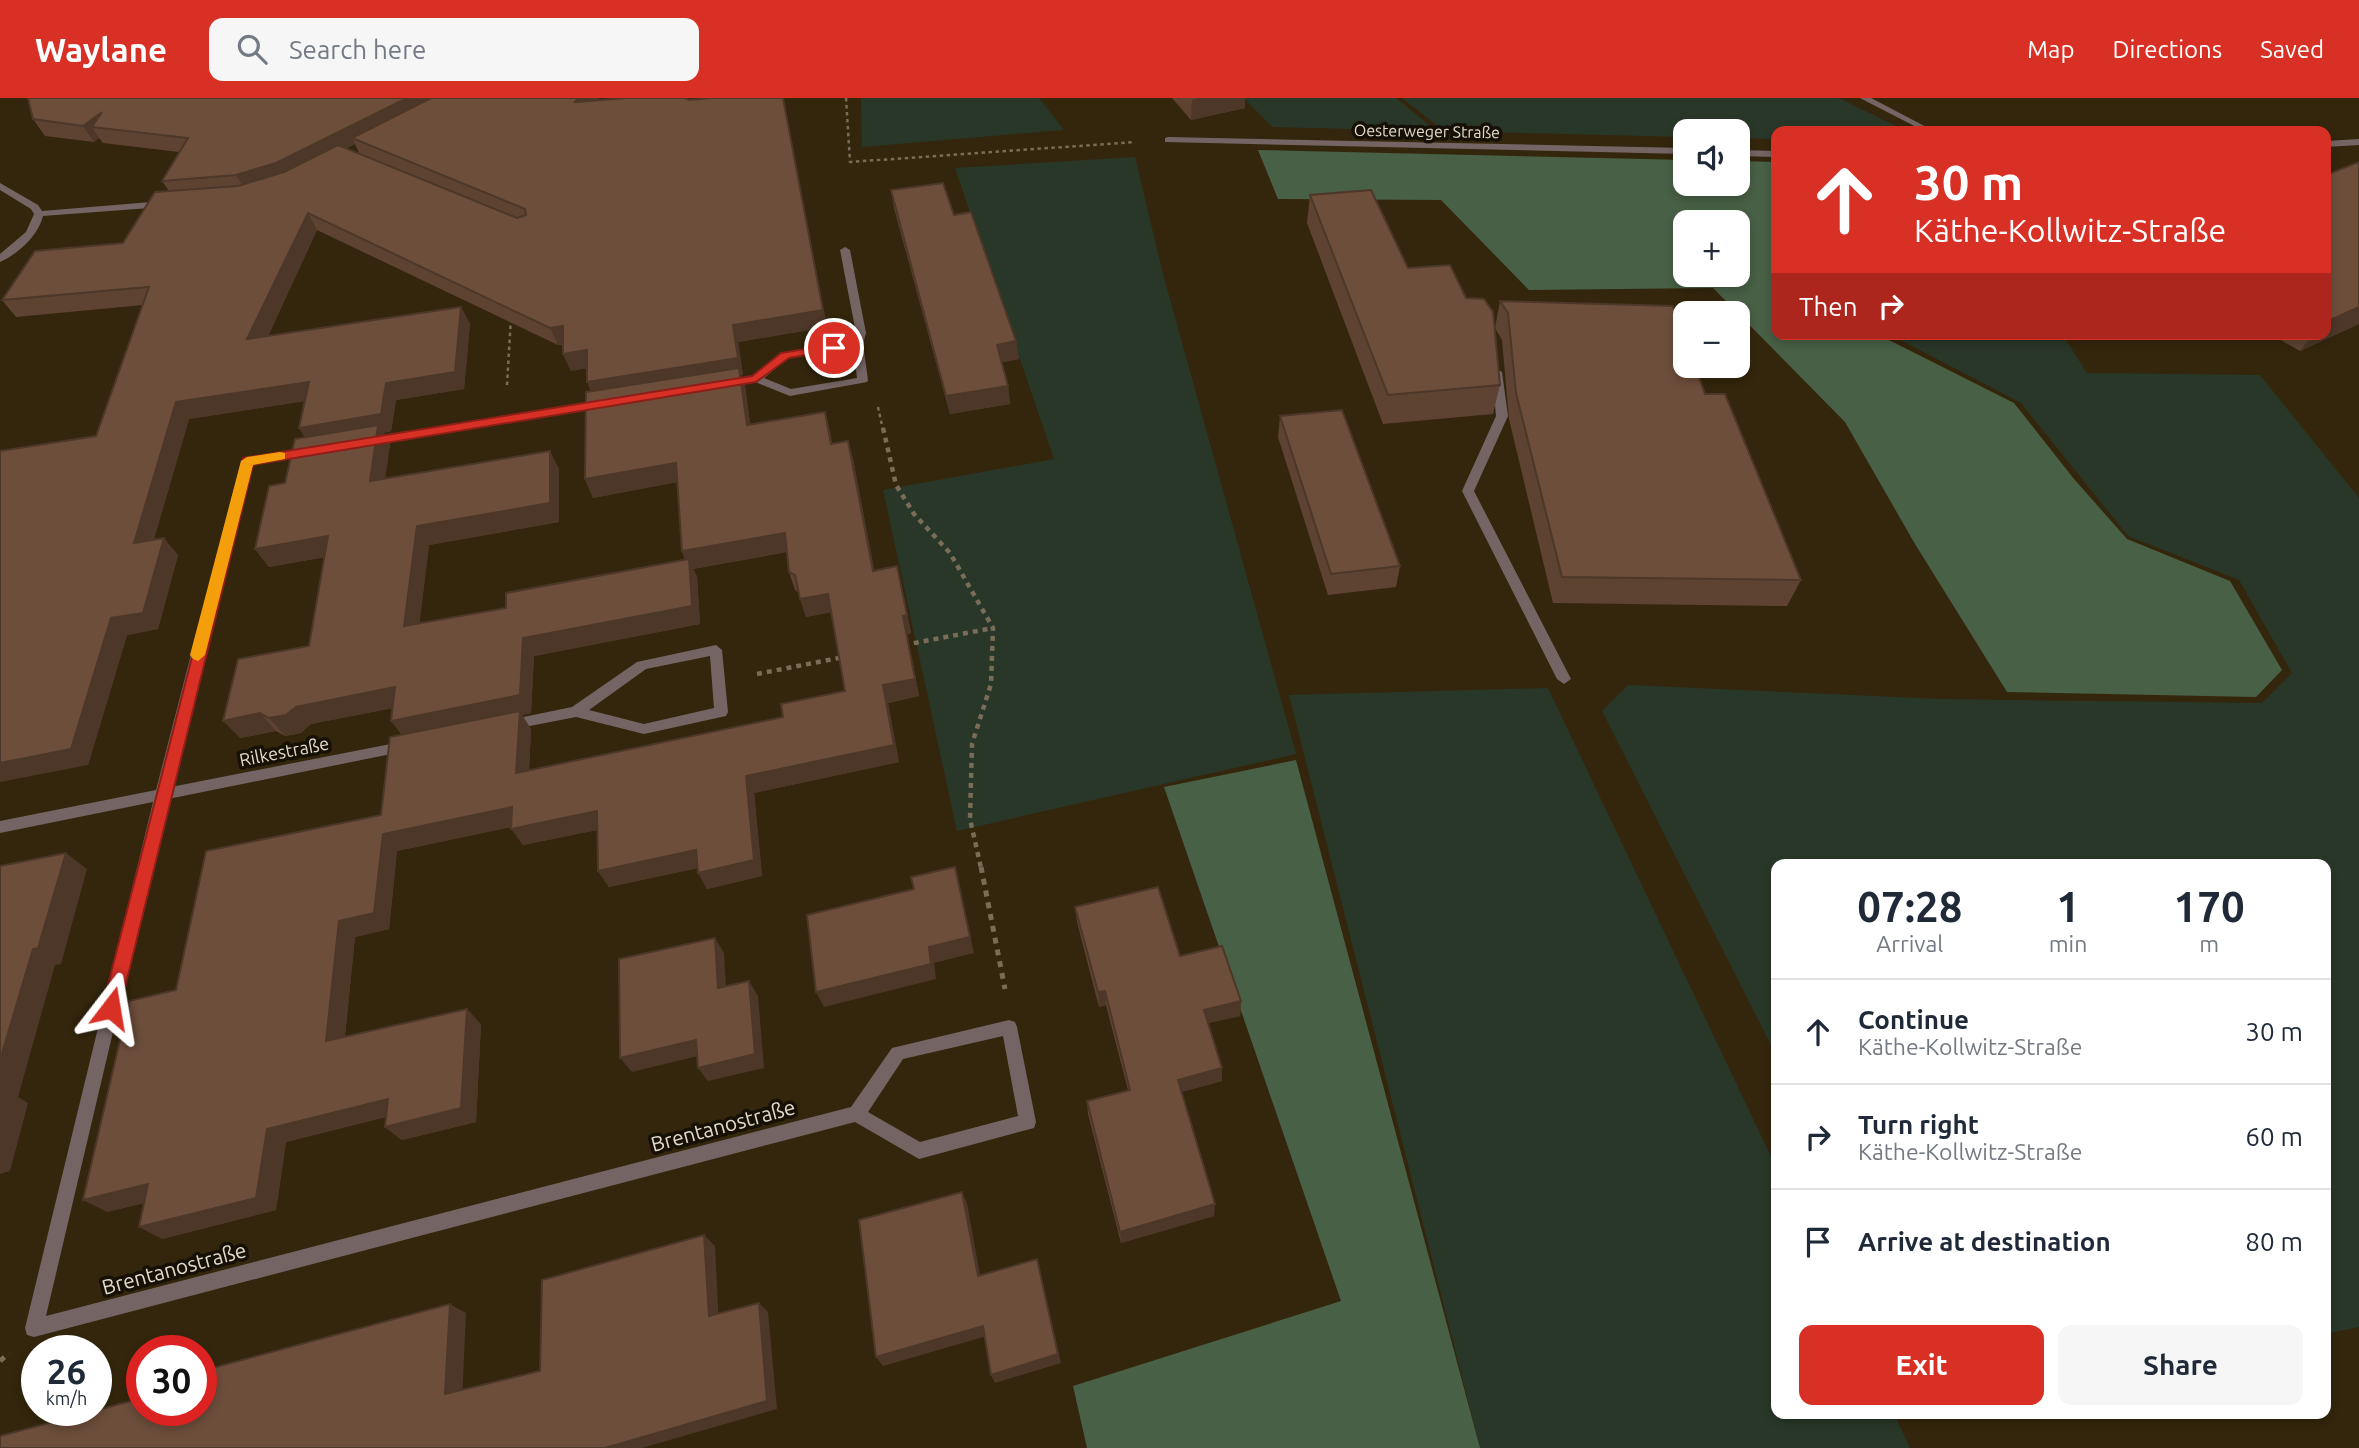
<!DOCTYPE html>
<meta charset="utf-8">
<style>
:root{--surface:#fff;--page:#f6f6f7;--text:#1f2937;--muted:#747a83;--line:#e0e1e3;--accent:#d93025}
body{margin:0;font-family:Ubuntu,sans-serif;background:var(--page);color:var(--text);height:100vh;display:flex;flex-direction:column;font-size:26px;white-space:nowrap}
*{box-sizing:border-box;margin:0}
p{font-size:23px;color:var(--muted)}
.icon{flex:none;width:38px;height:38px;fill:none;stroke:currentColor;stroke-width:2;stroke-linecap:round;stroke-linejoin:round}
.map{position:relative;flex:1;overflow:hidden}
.side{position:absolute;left:1771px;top:761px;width:560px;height:560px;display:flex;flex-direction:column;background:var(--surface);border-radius:14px;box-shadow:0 4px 10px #0003}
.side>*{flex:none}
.top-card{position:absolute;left:1771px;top:28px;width:560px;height:214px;border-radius:14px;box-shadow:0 4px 10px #0003;background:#d93025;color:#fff;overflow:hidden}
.tools{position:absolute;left:1673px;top:21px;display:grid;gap:14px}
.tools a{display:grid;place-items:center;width:77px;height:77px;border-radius:14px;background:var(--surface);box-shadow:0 4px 10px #0003;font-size:35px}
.speed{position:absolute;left:21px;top:1237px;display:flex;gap:14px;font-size:35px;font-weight:700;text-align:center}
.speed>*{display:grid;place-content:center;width:91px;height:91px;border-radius:50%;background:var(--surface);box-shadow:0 4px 10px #0003;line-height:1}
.speed small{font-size:18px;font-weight:400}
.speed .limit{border:10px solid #d22;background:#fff;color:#111}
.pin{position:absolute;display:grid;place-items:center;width:60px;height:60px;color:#fff;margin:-30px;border:4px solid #fff;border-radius:50%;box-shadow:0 2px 7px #0007}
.me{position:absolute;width:77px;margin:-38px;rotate:14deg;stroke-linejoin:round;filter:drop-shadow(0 0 5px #0008)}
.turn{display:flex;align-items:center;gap:24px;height:147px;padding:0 28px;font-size:32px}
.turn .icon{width:91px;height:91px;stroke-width:2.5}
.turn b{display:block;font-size:49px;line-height:60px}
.then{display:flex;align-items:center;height:66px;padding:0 28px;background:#0003;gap:14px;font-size:26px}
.eta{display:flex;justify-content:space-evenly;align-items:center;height:119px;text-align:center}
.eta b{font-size:42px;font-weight:600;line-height:49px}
.cta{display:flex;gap:14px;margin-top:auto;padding:14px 28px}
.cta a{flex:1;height:80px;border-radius:14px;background:var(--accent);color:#fff;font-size:28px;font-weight:600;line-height:80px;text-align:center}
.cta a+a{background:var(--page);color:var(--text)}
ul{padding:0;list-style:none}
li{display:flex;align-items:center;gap:21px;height:105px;padding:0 28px;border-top:2px solid var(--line)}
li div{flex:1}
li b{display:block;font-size:26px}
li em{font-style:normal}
header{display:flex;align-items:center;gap:42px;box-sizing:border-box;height:98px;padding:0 35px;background:var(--accent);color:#fff}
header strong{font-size:33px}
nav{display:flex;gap:38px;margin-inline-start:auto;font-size:24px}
.search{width:490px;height:63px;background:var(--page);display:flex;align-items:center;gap:18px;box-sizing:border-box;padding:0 24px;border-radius:14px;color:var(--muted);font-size:26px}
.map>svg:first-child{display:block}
.green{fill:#293728}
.forest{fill:#486046;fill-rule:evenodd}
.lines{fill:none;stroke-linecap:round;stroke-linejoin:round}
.path-far2{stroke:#796d57;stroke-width:2.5;stroke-dasharray:3.5 3.5;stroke-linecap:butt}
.path-far1{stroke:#796d57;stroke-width:4.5;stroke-dasharray:5 5;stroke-linecap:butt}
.path{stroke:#796d57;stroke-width:5;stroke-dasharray:6 6;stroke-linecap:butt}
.service{fill:#746564;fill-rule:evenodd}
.minor{fill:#746564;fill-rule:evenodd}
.wall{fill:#5e4333;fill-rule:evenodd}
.shaded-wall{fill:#4c3729}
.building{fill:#6d4e3b;stroke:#4c3729;stroke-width:2}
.route{fill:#d93025;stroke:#8d1f18;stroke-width:2}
.slow{fill:#f59e0b}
.labels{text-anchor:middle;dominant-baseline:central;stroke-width:7;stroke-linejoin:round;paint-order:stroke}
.far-street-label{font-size:16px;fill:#e2d9ca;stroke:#161006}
.street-label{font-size:18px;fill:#e2d9ca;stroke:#161006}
.near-street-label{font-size:21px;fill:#e2d9ca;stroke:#161006}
</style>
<header>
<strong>Waylane</strong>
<div class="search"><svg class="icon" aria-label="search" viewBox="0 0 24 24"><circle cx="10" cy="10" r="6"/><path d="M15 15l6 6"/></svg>Search here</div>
<nav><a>Map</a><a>Directions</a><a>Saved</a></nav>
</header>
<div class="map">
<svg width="2359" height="1350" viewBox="0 0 2359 1350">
<rect width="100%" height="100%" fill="#34260c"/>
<g class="green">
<path d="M861,0H1039L1064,32L862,49Z"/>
<path d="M1244,0H1396L1437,33L1272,29Z"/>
<path d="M1402,0H1839L1906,33H1776V41L1738,40V33H1685V39L1444,33Z"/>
<path d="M1135,59L1163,176L1296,656L957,733L883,392L1054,361L955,70Z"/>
<path d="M1889,236H2062L2087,275L2260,277L2359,400V1229L2326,1236V766H1776V957L1602,613L1628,587L1941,601L2262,605L2292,575L2239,482L2128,438L2021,305Z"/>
<path d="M1548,590L1776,1069V1316H1894L1910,1350H1480L1289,597Z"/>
</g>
<g class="forest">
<path d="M1258,52L1685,62V86H1738V63L1776,64V236H1877L2014,305L2074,381L2127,441L2230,483L2282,572L2256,599L2007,594L1915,446L1845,324L1713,190L1529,192L1441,102L1278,101ZM1685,124H1738V177H1685Z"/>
<path d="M1296,662L1480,1350H1087L1073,1288L1341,1203L1164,689Z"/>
</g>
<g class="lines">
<g class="path-far2">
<path d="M846,0L850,64L1135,44"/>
<path d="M507,287L511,219"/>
<path d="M878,309L883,332"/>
</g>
<g class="path-far1">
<path d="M883,330L896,387L914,416L950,455L993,530L991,586L972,646L970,721L981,770"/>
<path d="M904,547L993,530"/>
<path d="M757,576L844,559"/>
</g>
<g class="path">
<path d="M981,769L1005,891"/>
<path d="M0,1263L9,1255"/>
</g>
<g class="service">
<path d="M1860,0H1871L1934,33H1924Z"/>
<path d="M845,149L850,152L866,235L863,246L858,249L853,246L856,235L840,152Z"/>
<path d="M1497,271L1502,274L1508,318L1474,393L1571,581L1564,586L1557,581L1462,393L1496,318L1492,274Z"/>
</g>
<g class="minor">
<path d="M1168,39L1685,50V56L1165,44V40Z"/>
<path d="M2359,41V47L2326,49V43Z"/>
<path d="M1738,52L1776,53V59L1738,58Z"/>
<path d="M0,85L38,107L42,113L163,103L168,106L163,109L43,118C38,138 18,156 0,164V156L26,134L34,116L31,111L0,92Z"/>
<path d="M858,243L863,246L868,282L867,284L790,298L755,284L724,289L719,286L724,283L753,278L781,255ZM853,250L857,280L791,291L764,280L788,260Z"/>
<path d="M604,303L608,304V308L368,348L362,344L368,340Z"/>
<path d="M310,349L316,353L314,356L252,366L171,689L406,643L411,644L413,648L411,652L406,653L168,701L46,1218L851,1009L892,950L1009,922L1015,924L1017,929L1036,1024L1034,1030L919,1061L855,1024L34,1239L27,1237L25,1230L153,704L0,735V723L156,692L241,363L247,359ZM1003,938L1018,1018L920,1044L868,1014L903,961Z"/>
<path d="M716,547L722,552L728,614L726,618L644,636L576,619L509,632L502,627L509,622L572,609L637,564ZM710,558L714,610L644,626L589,612L646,571Z"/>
</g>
</g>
<g class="wall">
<path d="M28,0H599L597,2L783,0L827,229L738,244L743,277H741L745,288L750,327L825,314L832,346L848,343L853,361L874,473L901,487L911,535L907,536L919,598L888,605L899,664L754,695L762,778L707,791L698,770L609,789L598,773L597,732L523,747L511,729L397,753L389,831L355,839L345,938L481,926L476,1024L402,1042L385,1029L386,1019L286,1044L276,1112L162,1141L144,1105L107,1114L176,892L381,717L402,637L391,623L393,610L311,626L301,635L285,638L276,633L240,640L309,548L325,459L269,469L255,451L305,339L299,330L304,303L189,321L154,441L178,457L158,531L127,537L88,667L96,338L143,207L16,219L2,202L123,145L169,93L162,83L179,54L103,45L99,40L94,44L45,38L33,21ZM355,46L359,55L347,50ZM317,132L558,247H563V256L571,273L587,270L591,294L585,381L593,400L677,384L682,453L685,462L506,510L419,526L429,447L559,424V371L385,381L390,346L383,335L391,333L396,302L464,291L470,226L461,209L268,238ZM787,454L789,474L795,492L798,494L806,519L831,514L845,593L783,619L529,673L531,631L522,617L531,615L534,558L700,526L697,479L693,471Z"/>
<path d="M1172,0H1245V10L1191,22Z"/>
<path d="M891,92L954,117L1016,243L1019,261L1001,264L1008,288L1010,306L950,316L894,110Z"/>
<path d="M1310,97L1408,170L1500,287L1493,316L1383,326L1307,125Z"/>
<path d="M1500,203L1705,296L1801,482L1787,508L1553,505L1509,321L1502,242L1495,230Z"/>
<path d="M2359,226L2300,253L2270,236H2326Z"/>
<path d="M1280,318L1400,468L1396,489L1328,497L1278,339Z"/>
<path d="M1075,809L1180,858L1241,903L1240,918L1208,925L1222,983L1181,994L1214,1118L1121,1145L1088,1016L1087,1003L1128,992L1106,907L1099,909L1077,824Z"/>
</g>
<g class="shaded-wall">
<path d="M407,0H447L352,40L355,46L285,82L246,93L236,77Z"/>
<path d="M578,0H599L581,20L575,4Z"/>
<path d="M783,0L827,229L738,244L743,277H741L745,288L753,346L747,327L594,301L587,284L733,227Z"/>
<path d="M1199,0H1245V10L1191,22L1192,2Z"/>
<path d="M102,14L92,29L99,40L94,44L83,28Z"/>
<path d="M308,115L317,132L259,258L247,241Z"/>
<path d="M461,209L470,226L464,291L396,302L391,333L383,335L390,346L382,402L310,347L299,330L386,285Z"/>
<path d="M2359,209V226L2300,253L2313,236H2326V224Z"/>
<path d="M563,228L570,245L558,247L550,230Z"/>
<path d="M1016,243L1019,261L999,265L997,247Z"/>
<path d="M587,252L595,269L571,273L563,256Z"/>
<path d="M309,284L320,301L189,321L148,462L134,445L176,304Z"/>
<path d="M1008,288L1010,306L950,316L946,298Z"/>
<path d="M825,314L830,333L836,364L831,346Z"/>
<path d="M848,343L853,361L878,491L873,473Z"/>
<path d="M550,353L559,371V424L429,447L417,547L404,528L417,428Z"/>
<path d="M676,365L683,383L593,400L585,381Z"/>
<path d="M785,435L790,453L693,471L697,479L700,526L534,558L531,615L522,617L531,631L528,692L516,675L405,640L391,623L523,540L689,472L682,453Z"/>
<path d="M328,438L342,456L269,469L255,451Z"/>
<path d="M164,440L178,457L158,531L127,537L88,667L0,684V665L111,520Z"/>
<path d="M897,468L911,535L907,536L919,598L888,605L899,664L754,695L762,778L707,791L698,775L746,678L883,587L903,518Z"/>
<path d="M828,496L833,514L806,519L800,501Z"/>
<path d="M395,589L408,607L311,626L301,635L285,638L269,620L296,609Z"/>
<path d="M260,615L276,633L240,640L223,623Z"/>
<path d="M512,709L524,726L397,753L389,831L355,839L343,957L326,943L339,823L383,736Z"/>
<path d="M597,713L607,730L523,747L511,731Z"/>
<path d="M696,752L705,768L609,789L598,773Z"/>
<path d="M66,755L87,771L61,866L55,867L18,999L28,1005L10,1073L0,1076V962L33,851Z"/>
<path d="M955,769L974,855L934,865L936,881L824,909L816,894L929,849Z"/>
<path d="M715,840L724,855L727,905L718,890Z"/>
<path d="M749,883L758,898L764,970L708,983L698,970Z"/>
<path d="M1105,893L1106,907L1099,909L1098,894Z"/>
<path d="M1241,903L1240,918L1204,926V912Z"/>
<path d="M467,911L481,926L476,1024L402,1042L385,1029Z"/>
<path d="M696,942L706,956L632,974L620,960Z"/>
<path d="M1222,970V983L1178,995V982Z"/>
<path d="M388,1001L405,1014L286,1044L276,1112L162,1141L139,1129L267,1031Z"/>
<path d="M148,1086L171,1098L107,1114L83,1102Z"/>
<path d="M962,1094L967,1105L982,1188L978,1178Z"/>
<path d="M1215,1106L1214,1118L1121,1145L1120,1134Z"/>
<path d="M704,1137L715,1148L719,1228L709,1218Z"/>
<path d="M1037,1161L1061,1265L995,1285L991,1277Z"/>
<path d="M759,1205L768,1214L777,1311L642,1350H605Z"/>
<path d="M450,1206L466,1215L462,1304L445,1296Z"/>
<path d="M983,1228L987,1238L883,1268L876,1259Z"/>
</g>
<g class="building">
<path d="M28,0H407L276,65L236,77L162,83L188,40L92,29L102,14L83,28L33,21Z"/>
<path d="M431,0H578L575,4L626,0H685L689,2L711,0H783L823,212L733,227L738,260L587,284V252L563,256V228L550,230L308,115L247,241L461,209L455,274L386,285L381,316L299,330L309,284L176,304L134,445L164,440L143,515L111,520L71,651L0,665V353L96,338L149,189L2,202L35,153L123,145L155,94L238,88L284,74L338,47L517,120L526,117L525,111L352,40Z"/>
<path d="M2359,64V209L2326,224V77Z"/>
<path d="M943,85L954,117L971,114L1016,243L997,247L1008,288L946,298L891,92Z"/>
<path d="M1371,92L1408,170L1450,167L1466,200L1484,201L1493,214L1500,287L1388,297L1310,97Z"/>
<path d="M1500,203L1673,208L1685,241V268H1695L1705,296H1725L1801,482L1562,479L1516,295L1508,215Z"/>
<path d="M739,270L747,327L825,314L831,346L848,343L873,473L897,468L907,517L903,518L915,581L883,587L894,647L746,678L754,762L698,775L696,752L598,773L597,713L511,731L512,709L383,736L374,815L339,823L326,943L467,911L461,1010L385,1029L388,1001L267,1031L256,1100L139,1129L148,1086L83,1102L129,903L176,892L206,753L381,717L390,639L520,613L516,675L783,619L781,606L845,593L828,496L800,501L795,477L789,474L785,435L682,453L676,365L585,381L586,294Z"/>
<path d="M1342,312L1400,468L1331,476L1280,318Z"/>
<path d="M378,327L370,383L550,353V405L417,428L404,528L506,510V495L689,461L692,508L523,540L520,597L391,623L395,589L296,609L286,617L269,620L260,615L223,623L238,561L309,548L328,438L255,451L269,388L285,385L295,341Z"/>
<path d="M66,755L38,850L33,851L0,962V768Z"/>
<path d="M955,769L970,839L929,849L931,866L816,894L807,817L914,791L911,779Z"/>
<path d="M1158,789L1180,858L1222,848L1241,903L1204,912L1222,970L1178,982L1215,1106L1120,1134L1087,1003L1130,992L1105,893L1098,894L1075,809Z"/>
<path d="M715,840L718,890L749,883L755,956L698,970L696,942L620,960L619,861Z"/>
<path d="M962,1094L978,1178L1037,1161L1058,1256L991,1277L983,1228L876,1259L859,1122Z"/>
<path d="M704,1137L709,1218L759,1205L767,1303L605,1350H0V1338L142,1300V1312H201V1273L450,1206L445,1296L540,1273L542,1182Z"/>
</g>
<path class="route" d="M834,246L840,250L838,252L789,260L756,284L253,367L120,910L118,916L111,918L105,916L102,910L243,360L752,278L781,255Z"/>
<path class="slow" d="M280,354L285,355V361L253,367L205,557L198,563L193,561L190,557L241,363L247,359Z"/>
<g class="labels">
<g class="far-street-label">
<text transform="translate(1427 33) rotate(1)">Oesterweger Straße</text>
</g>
<g class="street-label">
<text transform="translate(284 653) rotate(-11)">Rilkestraße</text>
</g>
<g class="near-street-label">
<text transform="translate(723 1027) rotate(-15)">Brentanostraße</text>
<text transform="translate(174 1170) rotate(-15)">Brentanostraße</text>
</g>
</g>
</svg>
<div class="tools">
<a><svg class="icon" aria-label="sound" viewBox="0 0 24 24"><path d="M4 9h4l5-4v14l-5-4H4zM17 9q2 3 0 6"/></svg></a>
<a>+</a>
<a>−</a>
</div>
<div class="speed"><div>26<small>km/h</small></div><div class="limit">30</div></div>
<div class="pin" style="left:834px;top:250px;background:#d93025"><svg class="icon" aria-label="arrive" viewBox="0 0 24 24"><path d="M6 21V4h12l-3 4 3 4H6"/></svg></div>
<svg class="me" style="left:111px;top:910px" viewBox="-20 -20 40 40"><path d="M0-17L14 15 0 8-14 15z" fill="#d93025" stroke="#fff" stroke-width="4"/></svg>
<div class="top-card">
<div class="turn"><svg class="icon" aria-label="ahead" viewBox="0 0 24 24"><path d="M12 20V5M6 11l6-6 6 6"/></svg><div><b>30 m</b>Käthe-Kollwitz-Straße</div></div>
<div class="then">Then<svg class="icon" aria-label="right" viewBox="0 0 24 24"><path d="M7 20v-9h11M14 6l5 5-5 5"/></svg></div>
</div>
<section class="side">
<div class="eta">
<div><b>07:28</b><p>Arrival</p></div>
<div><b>1</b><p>min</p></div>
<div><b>170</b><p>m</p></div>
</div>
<ul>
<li><svg class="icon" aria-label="ahead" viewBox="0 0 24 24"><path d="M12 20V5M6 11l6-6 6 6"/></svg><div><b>Continue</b><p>Käthe-Kollwitz-Straße</p></div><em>30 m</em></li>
<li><svg class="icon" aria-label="right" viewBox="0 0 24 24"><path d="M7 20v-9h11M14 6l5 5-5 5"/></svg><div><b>Turn right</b><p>Käthe-Kollwitz-Straße</p></div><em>60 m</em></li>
<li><svg class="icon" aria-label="arrive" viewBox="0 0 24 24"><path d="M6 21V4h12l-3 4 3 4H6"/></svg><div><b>Arrive at destination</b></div><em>80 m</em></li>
</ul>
<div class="cta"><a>Exit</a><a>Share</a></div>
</section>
</div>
